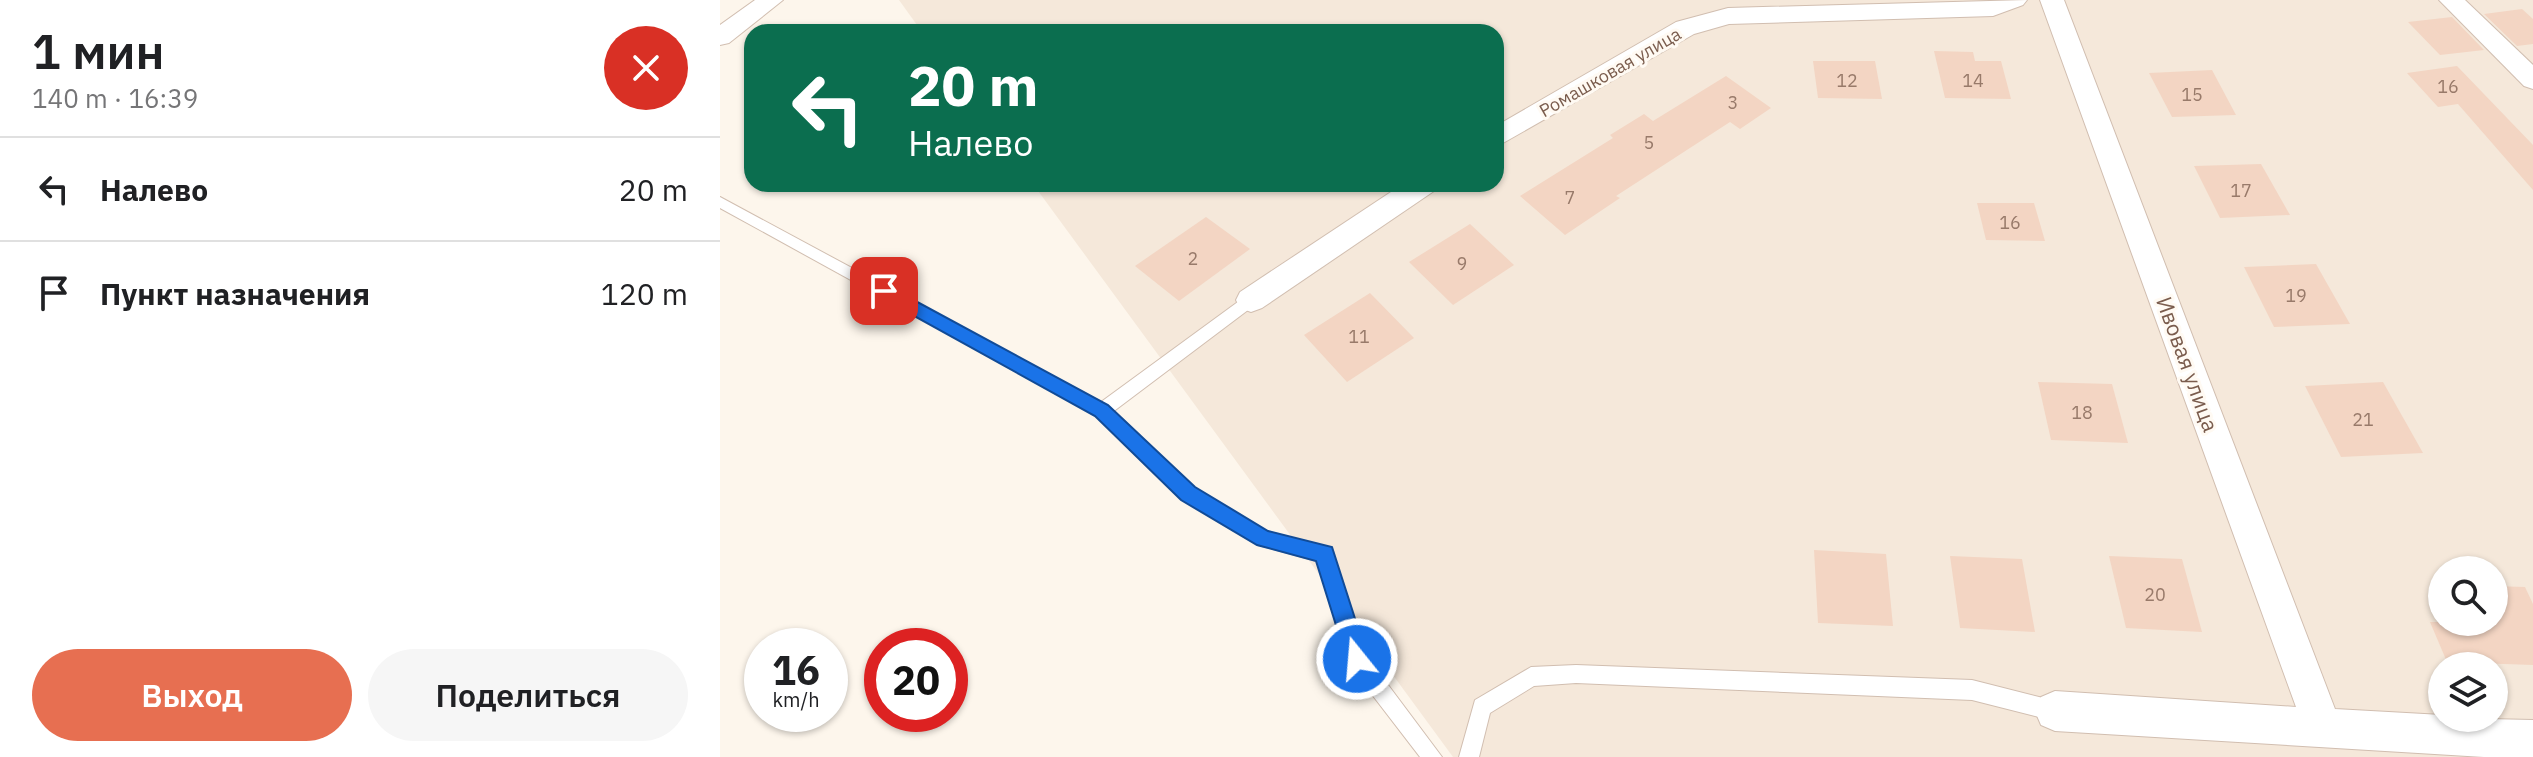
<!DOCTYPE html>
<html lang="ru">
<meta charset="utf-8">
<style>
:root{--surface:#fff;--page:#f6f6f6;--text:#202124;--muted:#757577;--line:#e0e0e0;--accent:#e76f51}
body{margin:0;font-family:"IBM Plex Sans",sans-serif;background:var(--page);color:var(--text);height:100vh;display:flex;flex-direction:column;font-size:30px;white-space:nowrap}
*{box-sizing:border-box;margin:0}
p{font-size:26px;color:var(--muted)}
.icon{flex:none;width:44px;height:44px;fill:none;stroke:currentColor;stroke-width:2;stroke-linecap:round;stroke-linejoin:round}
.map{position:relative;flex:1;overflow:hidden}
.sheet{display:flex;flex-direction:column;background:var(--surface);width:720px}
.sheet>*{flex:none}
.guide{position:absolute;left:24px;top:24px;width:760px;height:168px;border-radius:24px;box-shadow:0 2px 6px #0004;background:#0b6e4f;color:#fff;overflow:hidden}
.fabs{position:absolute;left:1708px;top:556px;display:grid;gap:16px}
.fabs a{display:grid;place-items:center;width:80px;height:80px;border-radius:50%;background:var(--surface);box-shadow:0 2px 6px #0004;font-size:40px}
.speed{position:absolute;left:24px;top:628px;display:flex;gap:16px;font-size:40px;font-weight:700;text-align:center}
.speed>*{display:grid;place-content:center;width:104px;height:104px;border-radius:50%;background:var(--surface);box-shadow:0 2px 6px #0004;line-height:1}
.speed small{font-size:20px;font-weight:400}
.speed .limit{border:12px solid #d22;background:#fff;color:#111}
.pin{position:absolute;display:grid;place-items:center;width:68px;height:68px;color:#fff;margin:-34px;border-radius:16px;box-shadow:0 4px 12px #0006}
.me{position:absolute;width:88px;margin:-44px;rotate:343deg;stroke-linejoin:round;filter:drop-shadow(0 0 6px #0008)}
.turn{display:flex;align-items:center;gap:28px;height:168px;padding:0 32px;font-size:36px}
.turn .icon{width:104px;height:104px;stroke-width:2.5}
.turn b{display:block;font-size:56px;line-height:68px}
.round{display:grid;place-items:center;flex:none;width:84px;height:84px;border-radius:42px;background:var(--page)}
.headline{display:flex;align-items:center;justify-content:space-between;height:136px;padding:0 32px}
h1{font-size:48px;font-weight:600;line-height:60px}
.cta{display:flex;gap:16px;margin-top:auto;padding:16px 32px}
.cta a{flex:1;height:92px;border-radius:48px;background:var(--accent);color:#fff;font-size:32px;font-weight:600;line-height:92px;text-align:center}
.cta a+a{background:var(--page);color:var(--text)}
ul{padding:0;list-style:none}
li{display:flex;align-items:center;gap:24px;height:104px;padding:0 32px;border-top:2px solid var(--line)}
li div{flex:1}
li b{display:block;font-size:30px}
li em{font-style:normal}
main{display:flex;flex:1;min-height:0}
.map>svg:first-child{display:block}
.residential{fill:#f5e8da;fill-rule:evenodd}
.building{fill:#f3d5c3}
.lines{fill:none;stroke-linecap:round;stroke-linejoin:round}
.service-casing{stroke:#d1beb0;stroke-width:2}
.minor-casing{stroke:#d1beb0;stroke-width:2}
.service{fill:#fff;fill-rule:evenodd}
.minor{fill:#fff;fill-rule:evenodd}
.route{fill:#1a73e8;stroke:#114b97;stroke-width:2}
.labels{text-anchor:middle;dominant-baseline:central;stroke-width:6;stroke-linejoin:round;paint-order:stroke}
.far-street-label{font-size:18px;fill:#7a5c4d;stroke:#fffaf3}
.number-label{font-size:18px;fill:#987a6a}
.street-label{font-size:22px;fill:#7a5c4d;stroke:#fffaf3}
</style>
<main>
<section class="sheet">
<div class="headline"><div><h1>1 мин</h1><p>140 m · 16:39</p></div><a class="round" style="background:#d93025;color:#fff"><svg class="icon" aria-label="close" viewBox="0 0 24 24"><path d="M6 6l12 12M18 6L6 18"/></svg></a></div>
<ul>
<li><svg class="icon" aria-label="left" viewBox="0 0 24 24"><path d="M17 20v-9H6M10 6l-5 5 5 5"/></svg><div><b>Налево</b></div><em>20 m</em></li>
<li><svg class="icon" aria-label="arrive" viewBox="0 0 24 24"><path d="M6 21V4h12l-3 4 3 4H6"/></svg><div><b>Пункт назначения</b></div><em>120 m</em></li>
</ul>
<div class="cta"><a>Выход</a><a>Поделиться</a></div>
</section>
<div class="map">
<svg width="1813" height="757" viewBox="0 0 1813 757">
<rect width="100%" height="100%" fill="#fdf6ec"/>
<path class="residential" d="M179,0H1813V757H733L313,184H776V32H202ZM1722,570H1774V622H1722ZM1722,666H1774V718H1722Z"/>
<g class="building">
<path d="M1802,9L1813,19V44L1797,46L1764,14Z"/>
<path d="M1732,17L1764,50L1720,55L1688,22Z"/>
<path d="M1214,51L1253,52L1255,61H1281L1291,99L1225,98Z"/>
<path d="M1093,61H1155L1162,99L1098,98Z"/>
<path d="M1737,66L1813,145V190L1738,104L1718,107L1687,73Z"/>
<path d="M1492,70L1516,115L1452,117L1429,73Z"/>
<path d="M1006,76L1051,108L1020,129L1010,122L896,196L900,198L845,235L800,196L893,138L890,135L924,114L933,121Z"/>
<path d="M1541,164L1570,215L1500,218L1474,166Z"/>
<path d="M1257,203H1314L1325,241L1266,240Z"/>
<path d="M486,217L530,249L459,301L415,266Z"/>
<path d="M750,224L794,265L733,305L689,262Z"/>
<path d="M1596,264L1630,324L1554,327L1524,267Z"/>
<path d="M650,293L694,338L627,382L584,335Z"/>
<path d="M1318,382L1392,384L1408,443L1331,440Z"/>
<path d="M1663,382L1703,453L1621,457L1585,386Z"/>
<path d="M1094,550L1166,554L1173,626L1098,623Z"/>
<path d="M1230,556L1302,559L1315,632L1240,628Z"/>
<path d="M1389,556L1462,559L1482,632L1406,628Z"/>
<path d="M1774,586L1805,587L1813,604V665L1727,662L1710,622H1774Z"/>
</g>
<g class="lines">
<defs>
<g id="service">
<path d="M0,197L381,402L526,296H536L539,300L536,304L394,411L474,488L548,532L610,548L645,654L722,757H700L630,666L597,561L538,545L462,498L376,415L0,208Z"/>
<path d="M856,665L1252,680L1335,701L1342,704L1345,711L1342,718L1335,721L1252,700L856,683L814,686L770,713L759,757H739L755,700L811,667Z"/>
</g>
<g id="minor">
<path d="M35,0H63L9,43L0,45V25Z"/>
<path d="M1307,0L1303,5L1273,16L1009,24L974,34L776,147V126L956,22L1008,8Z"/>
<path d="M1320,0H1344L1615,709L1722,715V718L1813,720V757H1764L1335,731L1321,725L1315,711L1321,697L1335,691L1576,707Z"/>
<path d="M1719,0H1745L1813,65V89L1804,86Z"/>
<path d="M683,184H718L714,191L542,308L531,312L520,308L516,300L520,292Z"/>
</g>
</defs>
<use href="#service" class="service-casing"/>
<use href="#minor" class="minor-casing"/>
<use href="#service" class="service"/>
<use href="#minor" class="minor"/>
</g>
<path class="route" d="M164,284L388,405L475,487L548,531L612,547L648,659L645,667L637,670L629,667L596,561L537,545L461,500L375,416L158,296L155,291Z"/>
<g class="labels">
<g class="far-street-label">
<text transform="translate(890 72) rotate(-30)">Ромашковая улица</text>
</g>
<g class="number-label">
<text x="1127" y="80">12</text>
<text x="1253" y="80">14</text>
<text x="1728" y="86">16</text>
<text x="1472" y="94">15</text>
<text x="1013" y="102">3</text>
<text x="929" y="142">5</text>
<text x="1521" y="190">17</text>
<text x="850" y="197">7</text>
<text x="1290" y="222">16</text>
<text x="473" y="258">2</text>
<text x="742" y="263">9</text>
<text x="1576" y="295">19</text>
<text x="639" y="336">11</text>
<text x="1362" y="412">18</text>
<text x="1643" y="419">21</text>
<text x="1435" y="594">20</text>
</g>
<g class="street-label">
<text transform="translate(1468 364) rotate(70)">Ивовая улица</text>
</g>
</g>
</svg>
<div class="fabs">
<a><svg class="icon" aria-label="search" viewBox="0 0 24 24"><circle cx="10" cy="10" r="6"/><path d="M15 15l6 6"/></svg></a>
<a><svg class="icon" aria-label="layers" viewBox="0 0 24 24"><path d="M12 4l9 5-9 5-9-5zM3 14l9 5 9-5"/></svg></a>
</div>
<div class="speed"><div>16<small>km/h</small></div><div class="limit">20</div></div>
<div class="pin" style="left:164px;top:291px;background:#d93025"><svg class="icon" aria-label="arrive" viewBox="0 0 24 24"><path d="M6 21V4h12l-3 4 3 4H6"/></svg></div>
<svg class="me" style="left:637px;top:659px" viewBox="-20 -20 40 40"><circle r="17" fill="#1a73e8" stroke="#fff" stroke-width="3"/><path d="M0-11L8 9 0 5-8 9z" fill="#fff"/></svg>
<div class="guide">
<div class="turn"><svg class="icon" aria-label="left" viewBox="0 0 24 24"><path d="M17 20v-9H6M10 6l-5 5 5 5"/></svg><div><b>20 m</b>Налево</div></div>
</div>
</div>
</main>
